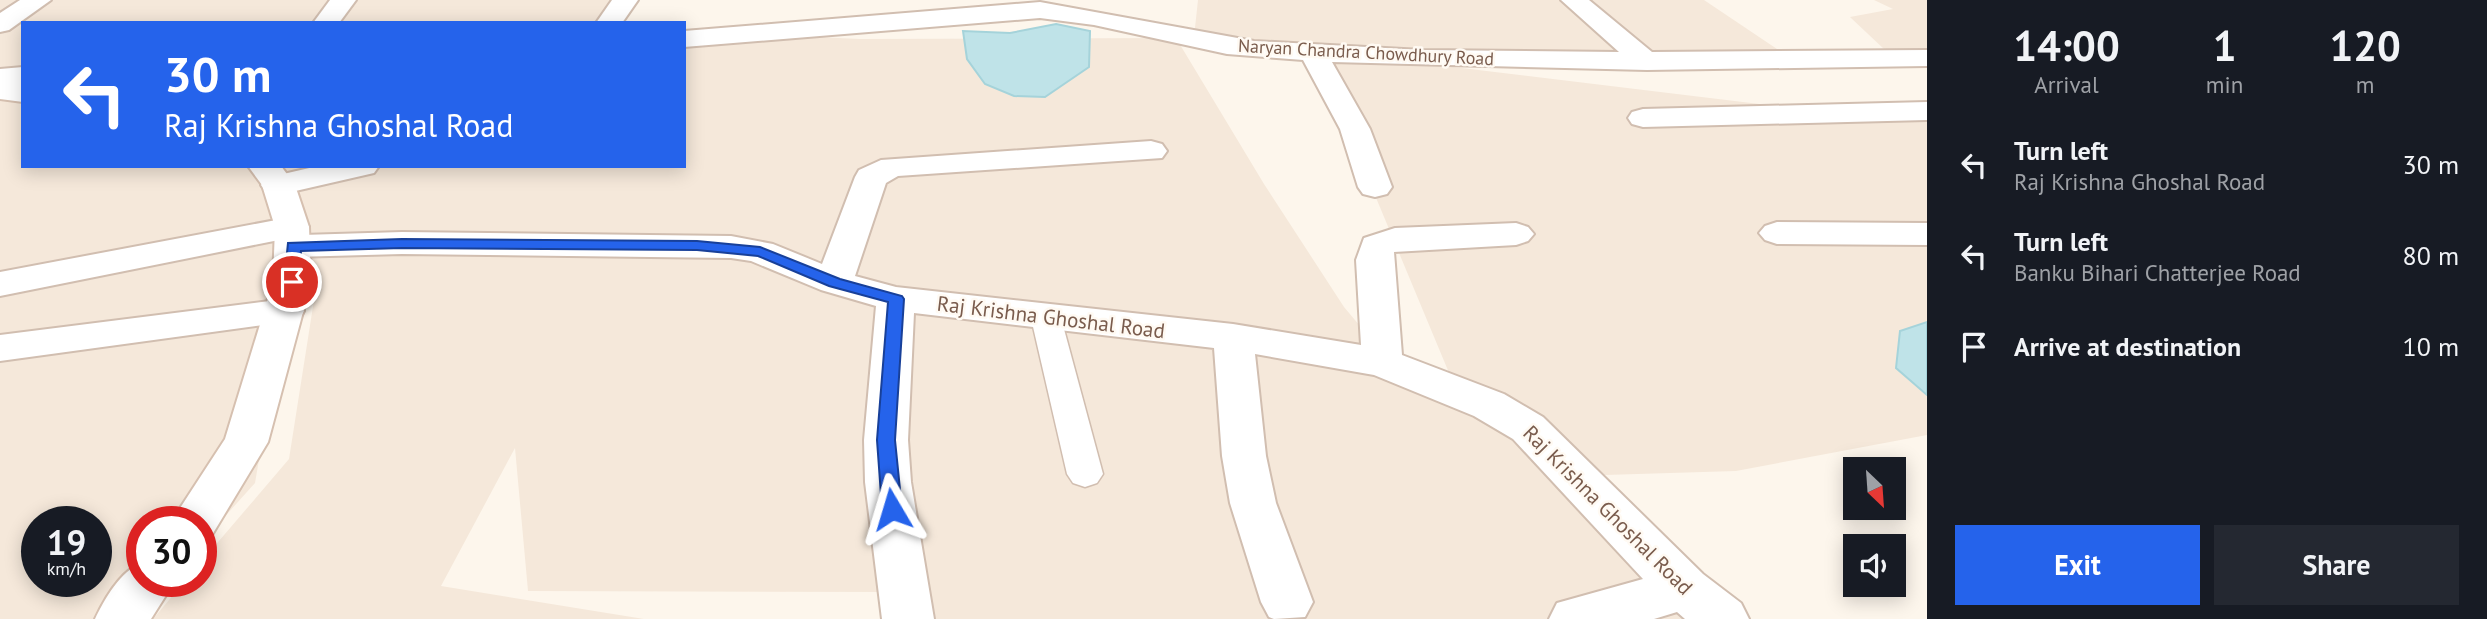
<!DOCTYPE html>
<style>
:root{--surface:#171b24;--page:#242831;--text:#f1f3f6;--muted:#9ea1a6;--accent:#2563eb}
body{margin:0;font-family:"PT Sans",sans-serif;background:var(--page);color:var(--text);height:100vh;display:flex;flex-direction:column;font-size:26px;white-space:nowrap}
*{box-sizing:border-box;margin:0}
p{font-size:23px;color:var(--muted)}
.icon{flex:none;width:38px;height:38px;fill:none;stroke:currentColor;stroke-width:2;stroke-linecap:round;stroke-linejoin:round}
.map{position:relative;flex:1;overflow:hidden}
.details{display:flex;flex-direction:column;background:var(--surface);width:560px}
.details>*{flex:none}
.hud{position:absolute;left:21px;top:21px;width:665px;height:147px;border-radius:0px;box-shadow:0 4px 18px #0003;background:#2563eb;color:#fff;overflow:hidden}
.needle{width:46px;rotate:155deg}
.tools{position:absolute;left:1843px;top:457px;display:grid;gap:14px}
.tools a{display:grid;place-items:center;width:63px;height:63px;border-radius:0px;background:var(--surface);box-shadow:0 4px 18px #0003;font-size:35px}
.speed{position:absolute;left:21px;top:506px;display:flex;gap:14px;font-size:35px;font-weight:700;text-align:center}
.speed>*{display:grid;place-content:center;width:91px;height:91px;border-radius:50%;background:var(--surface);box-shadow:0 4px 18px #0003;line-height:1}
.speed small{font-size:18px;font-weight:400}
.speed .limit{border:10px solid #d22;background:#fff;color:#111}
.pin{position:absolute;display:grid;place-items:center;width:60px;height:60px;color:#fff;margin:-30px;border:4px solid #fff;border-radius:50%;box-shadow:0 2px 7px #0007}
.me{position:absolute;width:77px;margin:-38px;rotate:353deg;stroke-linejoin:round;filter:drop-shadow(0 0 5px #0008)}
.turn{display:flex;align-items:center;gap:24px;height:147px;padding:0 28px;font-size:32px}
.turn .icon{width:91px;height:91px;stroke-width:2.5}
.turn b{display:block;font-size:49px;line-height:60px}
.eta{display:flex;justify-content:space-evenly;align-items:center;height:119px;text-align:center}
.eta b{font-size:42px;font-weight:700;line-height:49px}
.button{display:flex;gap:14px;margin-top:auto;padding:14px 28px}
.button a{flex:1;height:80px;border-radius:0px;background:var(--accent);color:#fff;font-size:28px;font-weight:700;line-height:80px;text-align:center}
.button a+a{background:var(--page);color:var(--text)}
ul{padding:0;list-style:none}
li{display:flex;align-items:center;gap:21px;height:91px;padding:0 28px}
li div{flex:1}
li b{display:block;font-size:26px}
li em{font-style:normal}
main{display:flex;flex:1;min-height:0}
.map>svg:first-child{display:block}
.residential{fill:#f5e8da;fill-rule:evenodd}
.water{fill:#bfe3e8;stroke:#a5d3da;stroke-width:2}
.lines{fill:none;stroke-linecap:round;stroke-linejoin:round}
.service-casing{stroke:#d1beb0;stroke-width:3}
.minor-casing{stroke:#d1beb0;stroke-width:4}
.secondary-casing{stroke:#d6c0b0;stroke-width:4}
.service{fill:#fff;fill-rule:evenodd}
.minor{fill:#fff;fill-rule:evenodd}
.secondary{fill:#fff;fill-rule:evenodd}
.route{fill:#2563eb;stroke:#184099;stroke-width:2}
.labels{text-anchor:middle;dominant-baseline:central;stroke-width:5;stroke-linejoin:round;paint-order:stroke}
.far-street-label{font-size:18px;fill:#7a5c4d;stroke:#fffaf3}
.street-label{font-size:21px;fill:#7a5c4d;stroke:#fffaf3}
</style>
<main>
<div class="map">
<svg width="1927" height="619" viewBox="0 0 1927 619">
<rect width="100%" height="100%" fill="#fdf6ec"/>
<g class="residential">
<path d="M0,0H613L598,23H23V166H684V31L860,39L1176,38L1264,184L1344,307L1407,382L1457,392L1319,61L1362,56L1785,107L1927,115V435L1736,471L1572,476L1725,619H923L892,592L528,591L515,448L441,586L644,619H153L185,581H201V562L289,459L317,281L281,275L287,295L255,483L201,543V522H142V581L133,619H0ZM37,522H96V581H37Z"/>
<path d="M1198,0H1704L1786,55L1256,48L1194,37Z"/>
<path d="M1874,0H1927V49H1884L1850,17L1893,9Z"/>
</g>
<g class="water">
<path d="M1056,24L1090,31L1089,67L1045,97L1014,96L985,84L967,59L963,31L1010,33Z"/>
<path d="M1927,322V395L1896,368L1900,331Z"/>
</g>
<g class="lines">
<defs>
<path id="service" d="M1046,308L1057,311L1061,318L1103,474L1097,483L1085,487L1073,483L1067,474L1031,318L1035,311Z"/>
<g id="minor">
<path d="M20,0H51L9,30L0,32V13Z"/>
<path d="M330,0H356L339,23H313Z"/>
<path d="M612,0H638L622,23H596Z"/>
<path d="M1561,0H1589L1652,52L1927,50V66L1647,70L1332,62L1370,129L1392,187L1387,194L1375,197L1363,194L1358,187L1340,129L1303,60L1227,54L1094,25L1040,18L684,47V31L1040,2L1254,41L1422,50L1619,52Z"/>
<path d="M23,67V85L0,87V69Z"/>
<path d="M1927,102V120L1643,127L1632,124L1628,118L1632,112L1643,109Z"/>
<path d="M1151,141L1162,144L1167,151L1162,158L898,176L886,183L855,276L896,287L1233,324L1361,345L1356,260L1364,238L1395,228L1516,223L1528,227L1534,234L1528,241L1516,245L1394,252L1402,355L1504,394L1543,417L1703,574L1741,603L1749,619H1685L1677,612L1654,619H1549L1557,603L1643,579L1513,439L1474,416L1374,375L1255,354L1266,456L1276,503L1313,602L1305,617L1274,619L1269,617L1261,602L1230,503L1222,456L1214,348L914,313L908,440L911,482L934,619H882L865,482L864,440L876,306L821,290L751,261L731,258L402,254L293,257L280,254L275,246L279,240L0,296V272L292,217L304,220L309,227L302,235L402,232L731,236L773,244L822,264L855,177L859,170L881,160Z"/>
<path d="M318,166H379L374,173L278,195L266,192L261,185L266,178Z"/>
<path d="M1777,222L1927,223V245L1777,244L1765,240L1759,233L1765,226Z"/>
<path d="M285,299L299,302L304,311L299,320L0,361V335Z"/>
</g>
<g id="secondary">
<path d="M0,81L23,84V102L0,99Z"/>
<path d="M248,166H281L295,185L309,227L311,282L268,442L212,535L201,539V522H171L225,439L273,282L275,227L262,185Z"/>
<path d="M142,563V581H175L151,619H95C104,600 121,570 142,563Z"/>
</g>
</defs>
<use href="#service" class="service-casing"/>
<use href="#minor" class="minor-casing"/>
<use href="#secondary" class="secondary-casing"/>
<use href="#service" class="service"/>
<use href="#minor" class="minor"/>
<use href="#secondary" class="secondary"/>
</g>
<path class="route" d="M402,239L697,241L760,247L840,279L902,296L904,299L895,440L902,509L899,515H885L882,509L877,440L888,302L829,286L758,256L697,250L402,248L301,251L299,282L292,287L284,282L288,243Z"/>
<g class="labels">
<g class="far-street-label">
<text transform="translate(1366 52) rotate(3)">Naryan Chandra Chowdhury Road</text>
</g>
<g class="street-label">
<text transform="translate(1051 317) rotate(7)">Raj Krishna Ghoshal Road</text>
<text transform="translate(1608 510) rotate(45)">Raj Krishna Ghoshal Road</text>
</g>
</g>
</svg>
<div class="tools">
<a><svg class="needle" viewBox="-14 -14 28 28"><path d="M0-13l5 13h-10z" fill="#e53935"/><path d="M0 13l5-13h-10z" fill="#9ea1a6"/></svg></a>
<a><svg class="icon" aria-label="sound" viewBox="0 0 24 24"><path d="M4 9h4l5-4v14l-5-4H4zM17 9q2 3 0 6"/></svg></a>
</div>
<div class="speed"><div>19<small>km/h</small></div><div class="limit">30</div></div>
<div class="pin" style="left:292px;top:282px;background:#d93025"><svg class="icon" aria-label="arrive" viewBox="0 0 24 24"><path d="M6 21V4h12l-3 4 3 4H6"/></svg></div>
<svg class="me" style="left:892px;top:509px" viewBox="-20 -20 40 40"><path d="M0-17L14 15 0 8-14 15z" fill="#2563eb" stroke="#fff" stroke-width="4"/></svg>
<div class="hud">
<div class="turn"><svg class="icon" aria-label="left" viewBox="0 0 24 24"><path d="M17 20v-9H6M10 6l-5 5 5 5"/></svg><div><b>30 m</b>Raj Krishna Ghoshal Road</div></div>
</div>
</div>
<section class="details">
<div class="eta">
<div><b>14:00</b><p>Arrival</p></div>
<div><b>1</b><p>min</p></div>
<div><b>120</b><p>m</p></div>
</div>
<ul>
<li><svg class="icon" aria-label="left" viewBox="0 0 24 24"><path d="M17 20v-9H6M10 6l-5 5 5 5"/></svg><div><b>Turn left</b><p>Raj Krishna Ghoshal Road</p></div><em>30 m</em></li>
<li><svg class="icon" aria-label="left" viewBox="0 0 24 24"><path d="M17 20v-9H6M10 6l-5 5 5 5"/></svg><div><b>Turn left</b><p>Banku Bihari Chatterjee Road</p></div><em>80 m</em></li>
<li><svg class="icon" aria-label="arrive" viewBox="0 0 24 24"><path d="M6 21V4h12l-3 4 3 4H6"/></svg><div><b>Arrive at destination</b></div><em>10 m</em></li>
</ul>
<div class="button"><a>Exit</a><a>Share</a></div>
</section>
</main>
